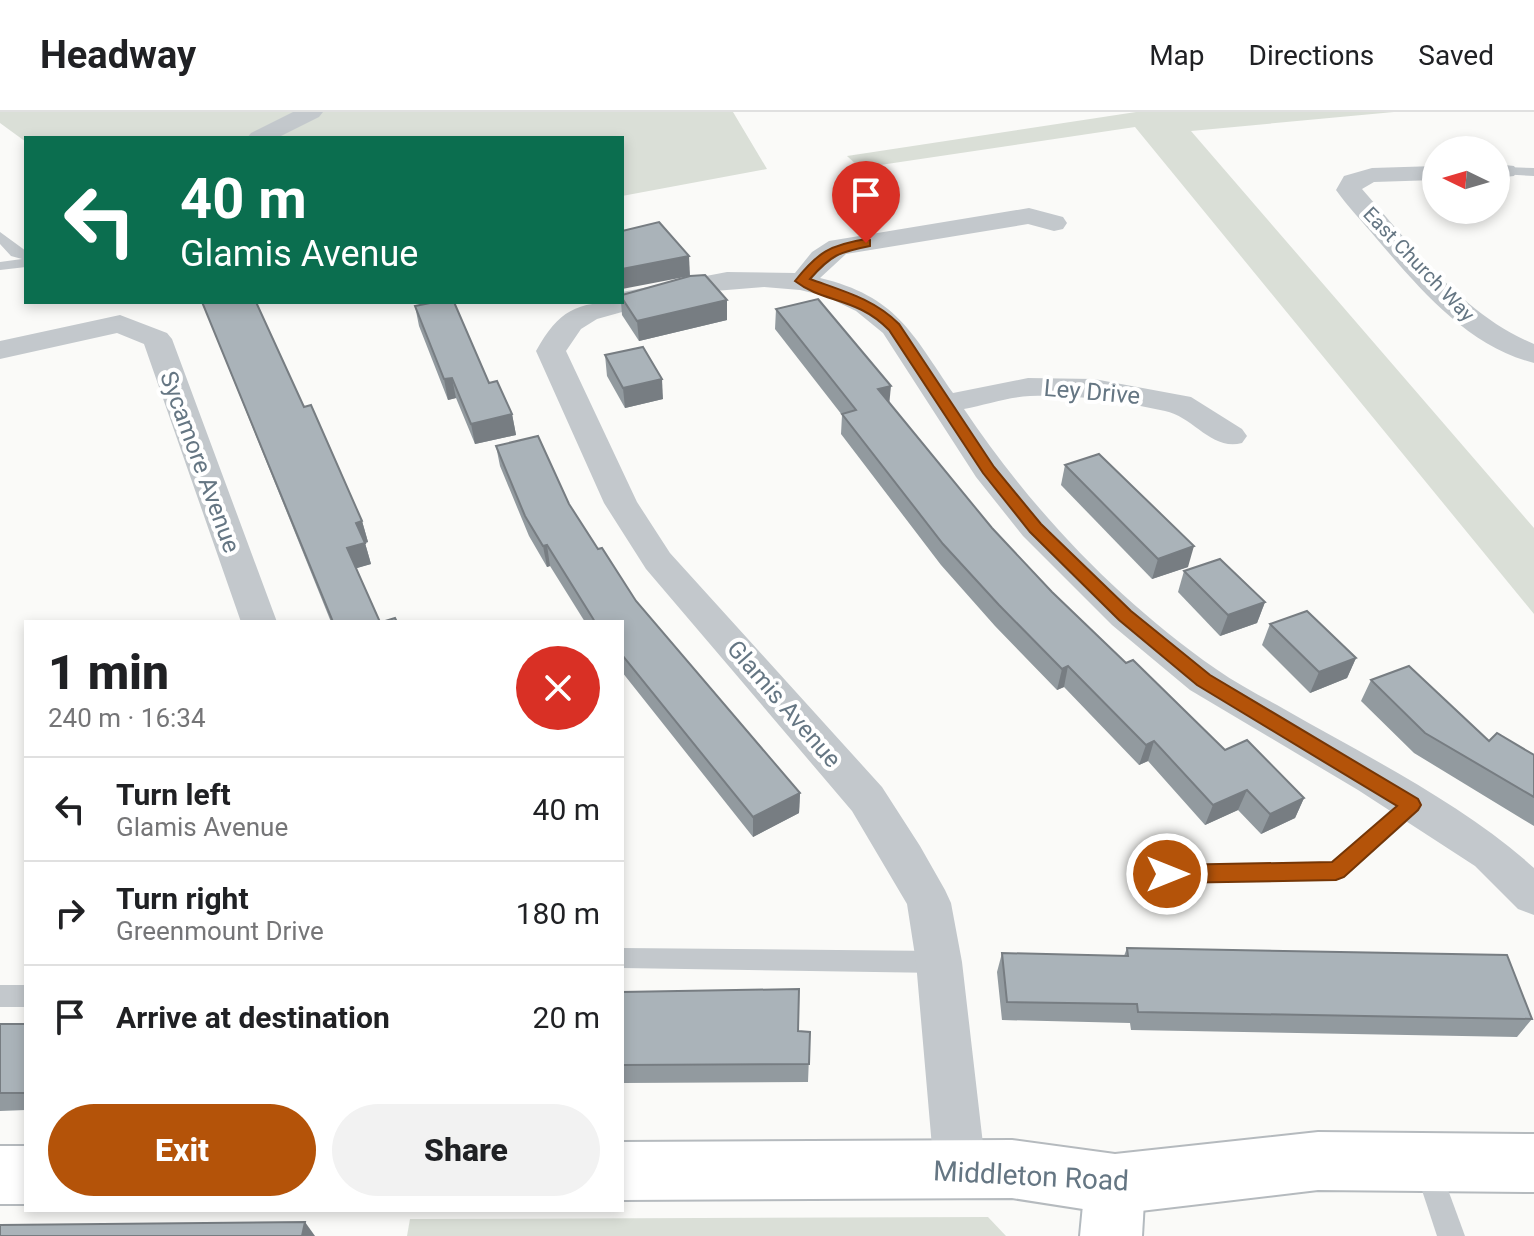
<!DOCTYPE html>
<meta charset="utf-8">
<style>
:root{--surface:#fff;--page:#f2f2f2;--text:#202124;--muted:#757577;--line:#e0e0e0;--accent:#b45309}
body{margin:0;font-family:Roboto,sans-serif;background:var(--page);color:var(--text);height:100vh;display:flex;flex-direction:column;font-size:30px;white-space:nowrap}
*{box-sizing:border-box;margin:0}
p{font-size:26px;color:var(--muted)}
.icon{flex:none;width:44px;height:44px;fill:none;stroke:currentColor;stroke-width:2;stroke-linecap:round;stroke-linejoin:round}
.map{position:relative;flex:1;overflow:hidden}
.drawer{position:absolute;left:24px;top:508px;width:600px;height:592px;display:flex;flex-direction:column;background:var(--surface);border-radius:0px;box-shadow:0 4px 12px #0003}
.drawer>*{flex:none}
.banner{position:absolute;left:24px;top:24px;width:600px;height:168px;border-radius:0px;box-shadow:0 4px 12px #0003;background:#0b6e4f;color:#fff;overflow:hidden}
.needle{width:52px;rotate:275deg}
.controls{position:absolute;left:1422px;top:24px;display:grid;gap:16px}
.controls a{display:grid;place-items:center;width:88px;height:88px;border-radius:50%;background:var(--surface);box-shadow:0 4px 12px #0003;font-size:40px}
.pin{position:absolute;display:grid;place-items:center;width:68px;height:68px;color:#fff;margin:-82px -34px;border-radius:50% 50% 50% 0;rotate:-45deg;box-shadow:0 0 8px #0007}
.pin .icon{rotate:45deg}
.me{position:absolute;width:88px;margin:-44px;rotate:90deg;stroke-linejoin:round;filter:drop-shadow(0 0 6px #0008)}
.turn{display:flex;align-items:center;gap:28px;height:168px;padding:0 24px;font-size:36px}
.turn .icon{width:104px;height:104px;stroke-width:2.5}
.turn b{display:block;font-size:56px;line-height:68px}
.round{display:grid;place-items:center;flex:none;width:84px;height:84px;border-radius:42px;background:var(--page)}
.headline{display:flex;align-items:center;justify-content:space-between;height:136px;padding:0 24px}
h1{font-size:48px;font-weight:800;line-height:60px}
.action{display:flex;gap:16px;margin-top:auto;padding:16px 24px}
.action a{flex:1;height:92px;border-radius:48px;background:var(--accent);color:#fff;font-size:32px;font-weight:800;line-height:92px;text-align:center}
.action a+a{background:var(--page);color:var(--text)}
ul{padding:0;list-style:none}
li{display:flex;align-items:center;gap:24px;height:104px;padding:0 24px;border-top:2px solid var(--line)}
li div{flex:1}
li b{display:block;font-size:30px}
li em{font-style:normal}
header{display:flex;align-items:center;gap:48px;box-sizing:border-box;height:112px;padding:0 40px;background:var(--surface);border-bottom:2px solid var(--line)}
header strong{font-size:38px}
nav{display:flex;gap:44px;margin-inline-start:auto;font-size:28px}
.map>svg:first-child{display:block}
.green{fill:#dadfd7}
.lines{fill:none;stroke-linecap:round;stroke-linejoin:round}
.secondary-casing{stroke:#b3babf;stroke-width:4}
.primary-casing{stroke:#b5babe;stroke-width:4}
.lane{fill:#c3c8cc;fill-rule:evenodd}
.street{fill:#c3c8cc;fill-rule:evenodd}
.secondary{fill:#fff;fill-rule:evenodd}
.primary{fill:#fff;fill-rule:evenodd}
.wall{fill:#929a9f}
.shaded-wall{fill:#777d82}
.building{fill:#aab3b9;stroke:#777d82;stroke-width:2}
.route{fill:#b45309;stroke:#753606;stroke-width:2}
.labels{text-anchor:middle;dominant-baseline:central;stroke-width:8;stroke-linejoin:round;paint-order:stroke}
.far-street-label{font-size:20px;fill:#657683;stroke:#fff}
.street-label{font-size:24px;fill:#657683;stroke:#fff}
.near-street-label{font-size:28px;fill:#657683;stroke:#fff}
</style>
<header>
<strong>Headway</strong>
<nav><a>Map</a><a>Directions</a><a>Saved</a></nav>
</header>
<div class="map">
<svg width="1534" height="1124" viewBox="0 0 1534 1124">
<rect width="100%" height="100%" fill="#fafaf8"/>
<g class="green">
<path d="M0,0H301L245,26H26V30L0,11Z"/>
<path d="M321,0H733L767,57L622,84V26H267Z"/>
<path d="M1136,0H1394L1191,19L1534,416V502L1135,15L860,56L847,44Z"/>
<path d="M988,1105L1006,1124H407L410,1107Z"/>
</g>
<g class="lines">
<defs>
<path id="secondary" d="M1115,1042L1136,1051L1145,1072L1142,1124H1080L1085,1072L1094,1051Z"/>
<g id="primary">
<path d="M1318,1020L1534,1022V1080L1318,1078L1115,1102L1012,1086L622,1088V1030L1012,1028L1115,1042Z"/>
<rect x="0" y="1034" width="26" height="58"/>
</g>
</defs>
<use href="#secondary" class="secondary-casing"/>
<use href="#primary" class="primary-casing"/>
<g class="lane">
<path d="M1505,55L1534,56V64L1500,62L1498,59Z"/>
<path d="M0,120L26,139V155L0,158V150L22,147L11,144L0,132Z"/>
<path d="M1411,684L1419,687L1422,693L1419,699L1344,766L1336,768L1167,771L1159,769L1156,762L1159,755L1167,753L1331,750L1403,687Z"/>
<path d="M622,836L939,839L947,843L951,850L947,857L939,861L622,856Z"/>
<rect x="0" y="873" width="26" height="22"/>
<path d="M1427,1041L1436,1045L1465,1124H1437L1414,1054L1418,1045Z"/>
</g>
<g class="street">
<path d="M293,0H323L319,5L277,26H247L251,21Z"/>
<path d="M1496,52L1514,54L1517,59L1514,64L1496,66Z"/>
<path d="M1436,54V68L1374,70L1362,77C1411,133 1463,203 1534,232V251C1467,234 1419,176 1376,126C1363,110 1348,95 1336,78L1344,64L1372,56Z"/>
<path d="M1029,96L1063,105L1067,111L1063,117L1054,119L1028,112L846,142L820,166C896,184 912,221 953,281L1028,266L1094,267L1191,285L1242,317L1247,324L1242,331C1211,339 1194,305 1165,299C1121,289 1076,282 1030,284C1008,285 985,293 964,297C1031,397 1117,488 1216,557C1237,572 1261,584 1284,597C1366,644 1465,693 1534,756V803L1518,797L1475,754L1358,678L1190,578L1112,513L1023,424L976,365L883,221L856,199L825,184L800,178L764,175L690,181L597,207L581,217L566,239L637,390L670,441L882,675L920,734L945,778L951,791L962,850L986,1058L978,1076L960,1083L942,1076L934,1058L916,850L907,792L852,699L646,457L604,391L536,239C559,198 576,190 622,190V180L727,160L795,161L812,140L829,129Z"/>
<path d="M120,203L167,221L172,227L277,510H241L144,232L117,221L0,247V229Z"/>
</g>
<use href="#secondary" class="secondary"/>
<use href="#primary" class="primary"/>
</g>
<g class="wall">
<path d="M622,183L727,188V208L639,229L622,203L621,190Z"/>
<path d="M202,190L304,295L362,409L368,430L365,431L371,452L356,456L380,510H331Z"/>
<path d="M415,194L489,271L512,302L516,323L475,332L456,286L448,288L419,214Z"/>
<path d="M776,197L889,291L992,416L1052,480L1126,551L1225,638L1304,686L1295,706L1261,722L1238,698L1205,713L1148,649L1139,653L1064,575L1057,578L995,514L941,453L841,322L842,303L775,217Z"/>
<path d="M605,243L663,287L625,296L607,264Z"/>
<path d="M496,334L569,392L598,437L636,489L800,681L799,701L753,725L622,560V510H585L550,454L547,455L529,424L500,354Z"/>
<path d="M1065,353L1188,455L1152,467L1061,373Z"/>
<path d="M1184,459L1265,490L1257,511L1220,524L1178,480Z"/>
<path d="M1270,512L1356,546L1347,566L1310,581L1262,533Z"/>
<path d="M1371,568L1489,629L1534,643V714L1414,641L1361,589Z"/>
<path d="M1127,836L1532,907L1517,925L1131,918L1130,911L1002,908L997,860L1002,841L1124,844Z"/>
<path d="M622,880L798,919L810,920L808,970L622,971Z"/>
<path d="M0,912H26V998L0,999Z"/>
</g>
<g class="shaded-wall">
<path d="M689,144L690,164L622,177V157Z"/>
<path d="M727,188V208L639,229L637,209Z"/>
<path d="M452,266L456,286L448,288L444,267Z"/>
<path d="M662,267L663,287L625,296L623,276Z"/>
<path d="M891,274L889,294L878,277Z"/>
<path d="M512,302L516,323L475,332L471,312Z"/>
<path d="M362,409L368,430L362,432L356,411Z"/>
<path d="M365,431L371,452L354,457L347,436Z"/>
<path d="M547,433L550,454L547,455L543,434Z"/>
<path d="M1194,434L1188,455L1152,467L1158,447Z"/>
<path d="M1265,490L1257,511L1220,524L1228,503Z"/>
<path d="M1356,546L1347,566L1310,581L1319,560Z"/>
<path d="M1068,554L1064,575L1057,578L1062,557Z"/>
<path d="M1154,629L1148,649L1139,653L1146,633Z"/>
<path d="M1247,678L1238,698L1205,713L1213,693Z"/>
<path d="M800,681L799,701L753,725V705Z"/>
<path d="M1304,686L1295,706L1261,722L1270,702Z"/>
<path d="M305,1110L315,1124H302Z"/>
</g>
<g class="building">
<path d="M659,110L689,144L622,157V119Z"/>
<path d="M705,163L727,188L637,209L622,186V183L690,164Z"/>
<path d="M818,187L891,274L878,277L992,416L1052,480L1126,551L1133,548L1225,638L1247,628L1304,686L1270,702L1247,678L1213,693L1154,629L1146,633L1068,554L1062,557L999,493L943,432L842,302L856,298L776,197Z"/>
<path d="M202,190H256L304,295L311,293L362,409L356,411L365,431L347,436L380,510H333Z"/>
<path d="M435,190H454L489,271L497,269L512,302L471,312L452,266L444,267L415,194Z"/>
<path d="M643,235L662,267L623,276L605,243Z"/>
<path d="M538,324L569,392L598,437L602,436L636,489L800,681L753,705L622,543V510H595L592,505L547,433L543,434L525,404L496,334Z"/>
<path d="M1099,342L1194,434L1158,447L1065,353Z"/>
<path d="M1220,447L1265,490L1228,503L1184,459Z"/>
<path d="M1307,499L1356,546L1319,560L1270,512Z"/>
<path d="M395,506L397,510H382Z"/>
<path d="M1409,554L1489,629L1497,621L1534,643V685L1425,621L1371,568Z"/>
<path d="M1127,836L1507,843L1532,907L1138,900L1137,892L1007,890L1002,841L1128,844Z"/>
<path d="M799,877L798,919L810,920L809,952L622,953V880Z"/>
<rect x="0" y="912" width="26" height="69"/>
<path d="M305,1110L302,1124H0V1113Z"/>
</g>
<path class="route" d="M866,127L870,128V134C839,140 831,143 810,167C843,179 874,187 899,212L994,355L1041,412L1131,499L1210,563L1418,687L1421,693L1418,698L1344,765L1336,768L1167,771L1160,768L1157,762L1160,756L1167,753L1332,750L1397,694L1197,573L1119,508L1030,420L983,361L889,218C857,185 823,191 795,169C818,140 830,133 866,127Z"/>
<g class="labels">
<g class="far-street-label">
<text transform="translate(1419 152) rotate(46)">East Church Way</text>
</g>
<g class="street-label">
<text transform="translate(1092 280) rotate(5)">Ley Drive</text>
<text transform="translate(200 350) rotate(70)">Sycamore Avenue</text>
<text transform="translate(784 592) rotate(49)">Glamis Avenue</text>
</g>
<g class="near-street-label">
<text transform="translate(1031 1064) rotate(3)">Middleton Road</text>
</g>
</g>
</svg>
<div class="controls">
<a><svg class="needle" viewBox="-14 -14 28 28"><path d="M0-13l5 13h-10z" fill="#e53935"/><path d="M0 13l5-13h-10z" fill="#757577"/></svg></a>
</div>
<div class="pin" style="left:866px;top:131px;background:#d93025"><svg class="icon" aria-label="arrive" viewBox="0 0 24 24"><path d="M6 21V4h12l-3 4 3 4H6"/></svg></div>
<svg class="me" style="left:1167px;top:762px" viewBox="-20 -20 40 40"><circle r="17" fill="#b45309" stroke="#fff" stroke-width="3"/><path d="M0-11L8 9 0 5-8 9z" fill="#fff"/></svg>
<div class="banner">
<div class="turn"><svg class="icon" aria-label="left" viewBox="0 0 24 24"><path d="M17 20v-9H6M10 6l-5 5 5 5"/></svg><div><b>40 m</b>Glamis Avenue</div></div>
</div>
<section class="drawer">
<div class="headline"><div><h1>1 min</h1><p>240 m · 16:34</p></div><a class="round" style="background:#d93025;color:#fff"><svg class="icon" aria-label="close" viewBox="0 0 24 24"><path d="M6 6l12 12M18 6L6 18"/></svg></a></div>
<ul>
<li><svg class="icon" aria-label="left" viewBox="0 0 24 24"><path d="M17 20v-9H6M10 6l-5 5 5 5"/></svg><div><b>Turn left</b><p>Glamis Avenue</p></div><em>40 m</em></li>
<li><svg class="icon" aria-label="right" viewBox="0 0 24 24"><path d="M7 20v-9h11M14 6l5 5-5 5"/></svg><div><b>Turn right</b><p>Greenmount Drive</p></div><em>180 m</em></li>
<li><svg class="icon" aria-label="arrive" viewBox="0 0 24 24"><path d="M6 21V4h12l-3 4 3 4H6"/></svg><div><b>Arrive at destination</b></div><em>20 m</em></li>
</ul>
<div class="action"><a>Exit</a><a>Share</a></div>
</section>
</div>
